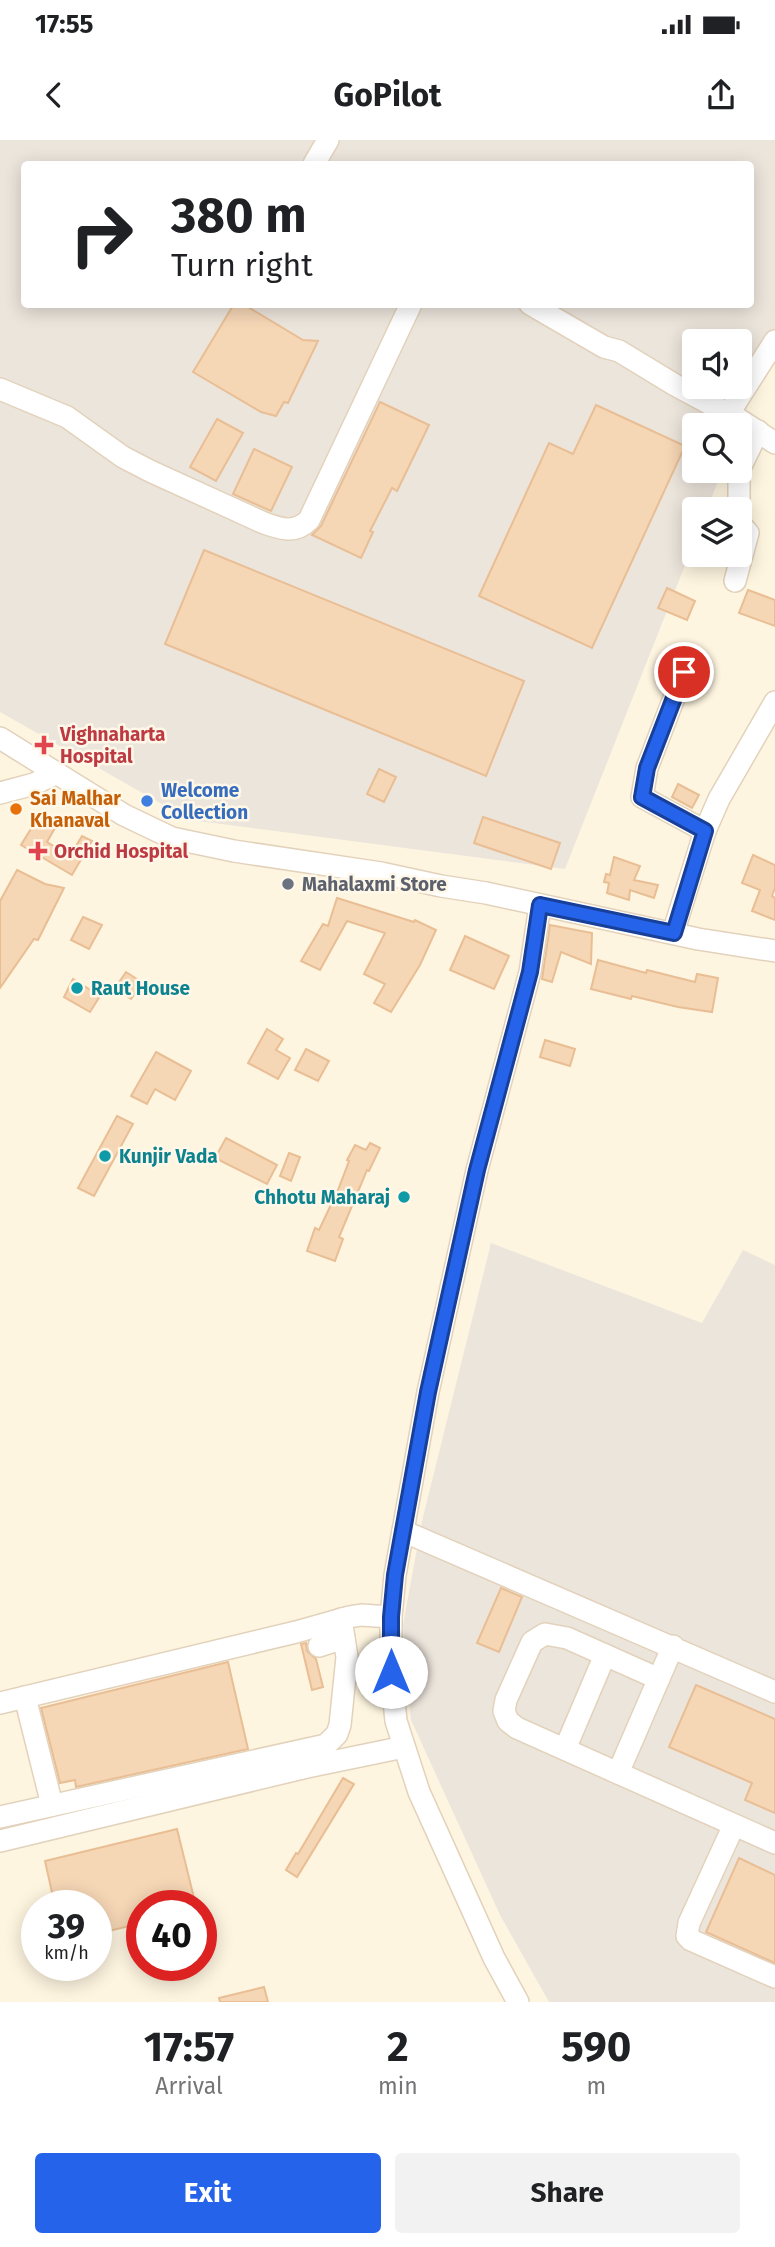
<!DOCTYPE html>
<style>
:root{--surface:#fff;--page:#f2f2f2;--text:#202124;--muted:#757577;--accent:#2563eb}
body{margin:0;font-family:"Fira Sans",sans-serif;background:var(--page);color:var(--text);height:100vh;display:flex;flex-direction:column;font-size:26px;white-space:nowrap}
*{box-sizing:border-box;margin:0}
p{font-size:23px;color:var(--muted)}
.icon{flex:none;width:38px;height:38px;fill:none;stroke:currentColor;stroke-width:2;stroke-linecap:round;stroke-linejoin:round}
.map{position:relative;height:1862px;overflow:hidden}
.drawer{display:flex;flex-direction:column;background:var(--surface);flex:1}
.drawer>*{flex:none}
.guide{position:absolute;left:21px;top:21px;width:733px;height:147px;border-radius:7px;box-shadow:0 4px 18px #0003;background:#fff;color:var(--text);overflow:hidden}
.tools{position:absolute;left:682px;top:189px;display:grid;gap:14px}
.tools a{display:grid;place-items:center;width:70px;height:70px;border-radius:7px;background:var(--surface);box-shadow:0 4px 18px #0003;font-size:35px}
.speed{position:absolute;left:21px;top:1750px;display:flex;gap:14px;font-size:35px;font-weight:700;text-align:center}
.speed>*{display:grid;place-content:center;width:91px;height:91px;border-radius:50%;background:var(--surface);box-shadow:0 4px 18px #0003;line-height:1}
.speed small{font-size:18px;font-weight:400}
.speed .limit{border:10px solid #d22;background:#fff;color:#111}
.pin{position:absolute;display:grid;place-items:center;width:60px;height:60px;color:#fff;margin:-30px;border:4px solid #fff;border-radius:50%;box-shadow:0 2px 7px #0007}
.me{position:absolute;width:77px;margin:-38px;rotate:0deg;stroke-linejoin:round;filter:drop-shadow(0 0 5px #0008)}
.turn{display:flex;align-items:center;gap:24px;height:147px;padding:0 35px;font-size:32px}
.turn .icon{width:91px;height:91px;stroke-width:2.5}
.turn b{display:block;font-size:49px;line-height:60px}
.eta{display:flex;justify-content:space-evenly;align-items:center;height:119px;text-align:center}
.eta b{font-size:42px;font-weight:700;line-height:49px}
.button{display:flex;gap:14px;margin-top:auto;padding:14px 35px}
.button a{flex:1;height:80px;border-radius:7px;background:var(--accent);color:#fff;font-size:28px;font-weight:700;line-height:80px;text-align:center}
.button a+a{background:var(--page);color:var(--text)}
.status{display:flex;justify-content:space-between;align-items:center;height:49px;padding:0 35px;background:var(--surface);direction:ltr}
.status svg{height:19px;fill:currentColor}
header{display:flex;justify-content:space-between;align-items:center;height:91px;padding:0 35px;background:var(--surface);font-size:32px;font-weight:700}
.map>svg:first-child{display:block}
.industrial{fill:#ece5dc;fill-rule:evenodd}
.building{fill:#f5d6b5;stroke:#e9be94;stroke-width:2}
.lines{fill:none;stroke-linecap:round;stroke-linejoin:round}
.minor-casing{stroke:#e3d2bb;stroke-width:24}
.minor{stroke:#fff;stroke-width:21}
.route-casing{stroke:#184099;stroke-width:18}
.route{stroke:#2563eb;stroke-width:12}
.health-dot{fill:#e0444e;stroke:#fff8e8;stroke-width:2.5}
.shop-dot{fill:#3f7fe0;stroke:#fff8e8;stroke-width:2.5}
.food-dot{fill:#e8710a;stroke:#fff8e8;stroke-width:2.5}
.worship-dot{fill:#6b7280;stroke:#fff8e8;stroke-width:2.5}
.culture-dot{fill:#0f9aa8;stroke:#fff8e8;stroke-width:2.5}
.labels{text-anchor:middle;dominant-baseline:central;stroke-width:5;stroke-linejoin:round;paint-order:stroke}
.health-label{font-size:19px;font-weight:bold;fill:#be3a42;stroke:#fff8e8;text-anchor:start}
.shop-label{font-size:19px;font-weight:bold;fill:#366cbe;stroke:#fff8e8;text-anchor:start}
.food-label{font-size:19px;font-weight:bold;fill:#c56008;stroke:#fff8e8;text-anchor:start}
.worship-label{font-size:19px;font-weight:bold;fill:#5b616d;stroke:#fff8e8;text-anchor:start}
.culture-label{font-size:19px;font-weight:bold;fill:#0d838f;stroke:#fff8e8;text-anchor:start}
</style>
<div class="status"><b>17:55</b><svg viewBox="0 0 49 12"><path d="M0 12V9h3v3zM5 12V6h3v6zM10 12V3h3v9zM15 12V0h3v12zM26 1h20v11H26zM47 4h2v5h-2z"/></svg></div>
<header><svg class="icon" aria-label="back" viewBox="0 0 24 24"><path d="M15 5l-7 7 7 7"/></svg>GoPilot<svg class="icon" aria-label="share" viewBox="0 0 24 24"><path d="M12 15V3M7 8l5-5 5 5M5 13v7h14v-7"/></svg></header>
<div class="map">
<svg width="775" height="1862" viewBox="0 0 775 1862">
<rect width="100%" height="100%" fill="#fef5e0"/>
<g class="industrial">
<path d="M0,0H775V223L753,252L740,285H695V331H722L707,369H695V400L565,729L190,680L0,572ZM24,24H751V164H24ZM695,201H740V247H695Z"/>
<path d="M491,1103L702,1183L743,1110L775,1125V1862H549L500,1775L411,1580L403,1485L422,1381Z"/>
</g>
<g class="building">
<path d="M234,164H243L303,200L318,201L288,263L284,262L276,276L261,272L193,232Z"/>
<path d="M380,262L429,285L397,351L392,348L370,391L373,392L361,418L312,395L321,386Z"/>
<path d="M596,265L685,306L592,508L479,456L549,303L573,314Z"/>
<path d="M217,279L243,293L216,341L190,327Z"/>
<path d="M254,309L292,327L271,371L233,354Z"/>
<path d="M204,410L524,541L486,636L165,504Z"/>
<path d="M667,448L695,461L687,480L658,468Z"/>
<path d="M748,450L775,460V486L739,473Z"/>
<path d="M379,629L396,637L384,662L367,654Z"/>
<path d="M678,644L699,655L692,668L672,657Z"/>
<path d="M42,671L59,681L47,702L70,716L82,696L92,701L72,735L21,705Z"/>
<path d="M483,677L560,703L551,729L474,703Z"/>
<path d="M753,715L775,725V748L772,756L775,758V780L752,771L760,750L742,743Z"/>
<path d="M614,717L640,726L634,740L658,745L654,758L630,750L629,760L607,753L609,743L604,742L606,734L610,735Z"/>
<path d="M17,730L45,744L64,748L38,800L34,799L0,848V761Z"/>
<path d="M337,758L414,782L415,780L436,790L420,825L391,872L374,863L385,844L364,834L385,793L347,781L320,830L301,821L323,784L328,786Z"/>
<path d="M83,777L102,785L89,809L71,800Z"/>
<path d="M550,785L592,793L591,824L561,812L552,842L542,839Z"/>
<path d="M465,796L509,816L494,849L450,830Z"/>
<path d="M598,820L646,833L647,830L695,842L697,834L718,838L712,872L678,867L632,856L631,859L591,849Z"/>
<path d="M126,832L143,843L131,859L115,848Z"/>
<path d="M73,839L100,856L90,872L64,857Z"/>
<path d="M267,889L283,899L276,910L290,918L278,939L248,923Z"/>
<path d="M545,900L575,909L570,926L540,917Z"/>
<path d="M306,909L329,921L318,941L295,930Z"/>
<path d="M156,912L191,931L175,960L155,949L147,964L131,956Z"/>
<path d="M117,976L133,984L94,1056L78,1048Z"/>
<path d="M226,998L277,1025L267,1044L215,1018Z"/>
<path d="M370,1003L380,1008L369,1031L367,1030L339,1097L343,1099L335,1121L307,1111L315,1088L319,1090L338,1050L349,1021L347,1020L355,1005L366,1010Z"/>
<path d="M289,1013L300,1017L291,1041L280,1036Z"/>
<path d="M501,1448L522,1457L499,1512L477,1503Z"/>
<path d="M306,1503L307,1511L316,1519L323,1547L312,1550L301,1504Z"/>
<path d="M228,1522L248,1609L76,1647L75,1640L60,1643L41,1568Z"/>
<path d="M696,1545L775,1579V1673L745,1660L752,1643L669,1607Z"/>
<path d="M343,1638L354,1644L297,1737L286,1730L296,1713L298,1714Z"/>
<path d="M177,1689L196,1766H142V1783L96,1794V1766H55L45,1721Z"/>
<path d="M739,1718L775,1735V1823L706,1792Z"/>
<path d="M264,1847L268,1862H220L219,1858Z"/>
</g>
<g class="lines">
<defs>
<g id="minor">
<path d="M314,24L328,0"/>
<path d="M530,164L604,207L619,211L675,245L740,280L775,303"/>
<path d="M0,249L67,277L123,317L150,331L264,383C281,389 295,394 309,380L411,164"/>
<path d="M729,273L775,201"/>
<path d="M740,328L758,291"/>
<path d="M739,331V369"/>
<path d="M735,441L748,393L740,384"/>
<path d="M684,532L647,628L642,657L705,691"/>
<path d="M0,598L124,675L172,698L234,711L381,733L441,746L486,753L698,799L775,811"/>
<path d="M0,653L34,644L57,633"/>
<path d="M673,793L705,691L719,659L775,562"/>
<path d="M403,1391L775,1552"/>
<path d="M319,1506L344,1498"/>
<path d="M659,1539L567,1498L545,1494L532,1502L506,1560L504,1571L508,1581L517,1588L775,1703"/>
<path d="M25,1557L52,1665"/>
<path d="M0,1563L296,1492L349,1477L361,1475L391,1477"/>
<path d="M565,1609L605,1515"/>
<path d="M618,1633L673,1506"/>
<path d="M0,1677L326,1605L337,1594L340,1585L347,1517L341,1479"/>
<path d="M734,1685L689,1783L687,1796L691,1800L775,1837"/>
<path d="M0,1701L307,1627L404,1607"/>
<path d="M518,1862L494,1818L419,1652L396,1581L391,1532V1477L395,1435L428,1252L477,1030L530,832L540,765"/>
</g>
</defs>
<use href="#minor" class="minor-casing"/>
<use href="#minor" class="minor"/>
</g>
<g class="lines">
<defs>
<path id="route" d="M391,1532V1477L395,1435L428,1252L477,1030L530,832L540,765L674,793L705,691L642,657L647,628L684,532"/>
</defs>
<use href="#route" class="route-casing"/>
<use href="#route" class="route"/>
</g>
<g class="health-dot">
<path d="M40.5 594.5h7v7h7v7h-7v7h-7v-7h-7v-7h7z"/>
<path d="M34.5 700.5h7v7h7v7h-7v7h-7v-7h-7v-7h7z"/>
</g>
<circle class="shop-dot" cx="147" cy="661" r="7"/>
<circle class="food-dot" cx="16" cy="669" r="7"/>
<circle class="worship-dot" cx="288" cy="744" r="7"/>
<g class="culture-dot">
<circle cx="77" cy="848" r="7"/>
<circle cx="105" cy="1016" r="7"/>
<circle cx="404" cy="1057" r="7"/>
</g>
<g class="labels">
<g class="health-label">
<text x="60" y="594">Vighnaharta<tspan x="60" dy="22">Hospital</tspan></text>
<text x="54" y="711">Orchid Hospital</text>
</g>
<g class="shop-label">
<text x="161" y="650">Welcome<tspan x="161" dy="22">Collection</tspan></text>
</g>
<g class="food-label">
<text x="30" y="658">Sai Malhar<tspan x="30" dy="22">Khanaval</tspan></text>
</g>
<g class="worship-label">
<text x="302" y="744">Mahalaxmi Store</text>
</g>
<g class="culture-label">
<text x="91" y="848">Raut House</text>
<text x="119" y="1016">Kunjir Vada</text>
<text x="390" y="1057" text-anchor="end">Chhotu Maharaj</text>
</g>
</g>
</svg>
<div class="tools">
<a><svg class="icon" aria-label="sound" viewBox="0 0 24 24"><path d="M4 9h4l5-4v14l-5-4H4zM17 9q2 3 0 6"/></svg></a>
<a><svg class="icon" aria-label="search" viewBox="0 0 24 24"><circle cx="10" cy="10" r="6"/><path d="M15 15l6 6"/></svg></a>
<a><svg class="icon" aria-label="layers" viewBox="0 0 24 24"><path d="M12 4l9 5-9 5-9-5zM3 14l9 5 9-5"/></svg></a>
</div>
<div class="speed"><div>39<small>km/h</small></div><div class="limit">40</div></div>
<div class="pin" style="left:684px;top:532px;background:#d93025"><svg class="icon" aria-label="arrive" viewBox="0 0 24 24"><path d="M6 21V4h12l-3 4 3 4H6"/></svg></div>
<svg class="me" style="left:391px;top:1532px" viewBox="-20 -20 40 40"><circle r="19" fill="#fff"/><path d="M0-13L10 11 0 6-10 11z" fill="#2563eb"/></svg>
<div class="guide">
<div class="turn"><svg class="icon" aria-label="right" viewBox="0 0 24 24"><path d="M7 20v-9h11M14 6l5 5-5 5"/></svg><div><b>380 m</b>Turn right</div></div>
</div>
</div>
<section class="drawer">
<div class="eta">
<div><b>17:57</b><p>Arrival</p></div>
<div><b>2</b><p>min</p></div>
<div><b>590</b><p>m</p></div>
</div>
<div class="button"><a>Exit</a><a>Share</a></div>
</section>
